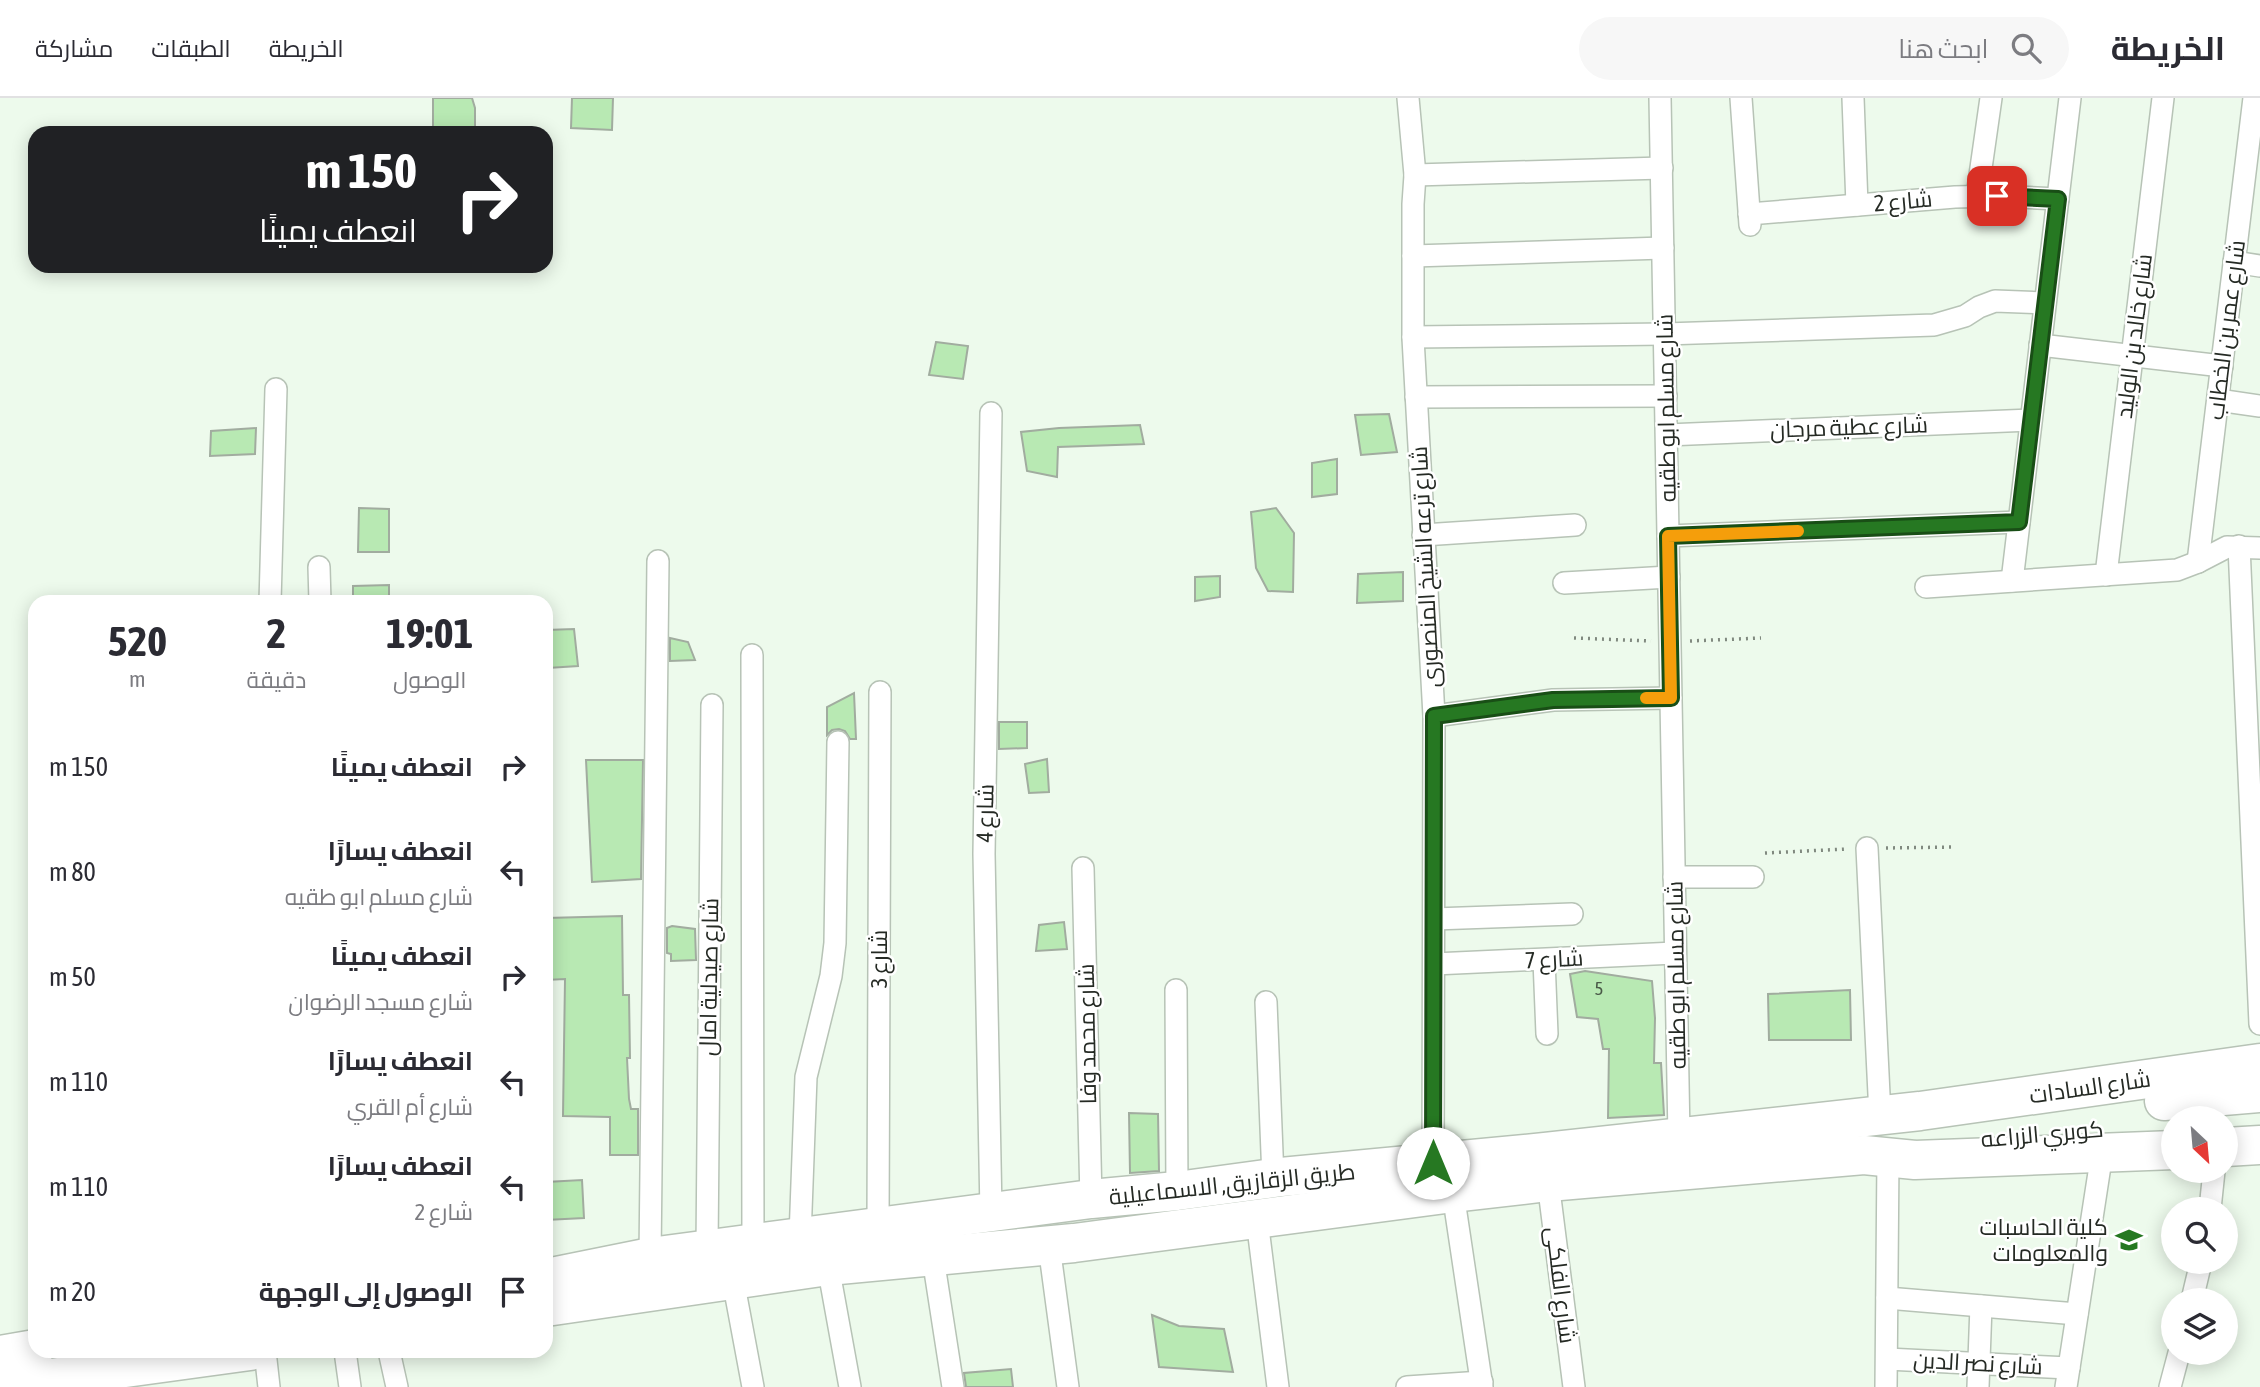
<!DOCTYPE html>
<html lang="ar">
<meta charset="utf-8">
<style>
:root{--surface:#fff;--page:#f7f7f7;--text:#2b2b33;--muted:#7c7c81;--line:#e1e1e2}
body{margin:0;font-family:"Asap Condensed",Cairo,sans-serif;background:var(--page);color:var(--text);direction:rtl;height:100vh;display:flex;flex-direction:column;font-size:26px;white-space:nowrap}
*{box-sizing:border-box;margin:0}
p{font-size:23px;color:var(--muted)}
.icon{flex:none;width:38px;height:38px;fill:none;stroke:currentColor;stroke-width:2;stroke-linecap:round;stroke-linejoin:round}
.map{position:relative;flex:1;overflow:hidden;direction:ltr}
.sheet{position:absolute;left:28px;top:497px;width:525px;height:763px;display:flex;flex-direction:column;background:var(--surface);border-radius:21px;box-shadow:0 4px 18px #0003;direction:rtl}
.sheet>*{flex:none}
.guide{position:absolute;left:28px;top:28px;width:525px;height:147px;border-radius:21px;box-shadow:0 4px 18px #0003;direction:rtl;background:#202124;color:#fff;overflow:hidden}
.needle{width:46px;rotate:154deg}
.controls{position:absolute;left:2161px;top:1008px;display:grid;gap:14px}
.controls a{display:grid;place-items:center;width:77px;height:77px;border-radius:50%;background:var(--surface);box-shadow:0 4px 18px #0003;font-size:35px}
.pin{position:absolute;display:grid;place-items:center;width:60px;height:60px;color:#fff;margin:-30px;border-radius:14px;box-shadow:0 4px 10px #0006}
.me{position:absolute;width:77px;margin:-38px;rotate:0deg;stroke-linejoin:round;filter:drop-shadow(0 0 5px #0008)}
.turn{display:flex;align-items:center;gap:24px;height:147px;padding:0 21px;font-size:32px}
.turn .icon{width:91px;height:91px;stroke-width:2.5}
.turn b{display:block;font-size:49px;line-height:60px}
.eta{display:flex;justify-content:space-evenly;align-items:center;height:119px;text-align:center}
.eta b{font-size:42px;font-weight:700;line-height:49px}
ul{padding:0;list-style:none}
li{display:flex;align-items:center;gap:21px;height:105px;padding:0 21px}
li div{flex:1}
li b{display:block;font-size:26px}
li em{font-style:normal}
header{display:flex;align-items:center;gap:42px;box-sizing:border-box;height:98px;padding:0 35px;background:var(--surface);border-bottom:2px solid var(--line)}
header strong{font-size:33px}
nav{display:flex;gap:38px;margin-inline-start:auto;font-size:24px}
.search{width:490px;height:63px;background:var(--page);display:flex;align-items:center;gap:18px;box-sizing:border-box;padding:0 24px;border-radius:38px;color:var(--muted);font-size:26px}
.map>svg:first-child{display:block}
.building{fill:#b8e9b3;stroke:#a1ac9f;stroke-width:2}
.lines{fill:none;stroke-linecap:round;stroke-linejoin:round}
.street-casing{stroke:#b7c3b6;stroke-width:24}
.highway-casing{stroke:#b7c3b6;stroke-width:41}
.path{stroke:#80897f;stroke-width:3.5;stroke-dasharray:2 5;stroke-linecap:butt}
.street{stroke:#fff;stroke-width:21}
.highway{stroke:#fff;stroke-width:38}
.route-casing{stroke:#194e16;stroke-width:18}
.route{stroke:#267822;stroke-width:12}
.slow{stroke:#f59e0b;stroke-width:12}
.labels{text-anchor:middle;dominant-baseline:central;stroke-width:5;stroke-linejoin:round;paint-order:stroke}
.number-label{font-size:19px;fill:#4a5a48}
.street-label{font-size:23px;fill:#252a24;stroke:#fff}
.poi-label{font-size:23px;fill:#252a24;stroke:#fff;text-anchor:end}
</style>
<header>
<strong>الخريطة</strong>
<div class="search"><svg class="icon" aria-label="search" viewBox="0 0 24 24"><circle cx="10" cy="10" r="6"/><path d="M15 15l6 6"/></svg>ابحث هنا</div>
<nav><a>الخريطة</a><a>الطبقات</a><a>مشاركة</a></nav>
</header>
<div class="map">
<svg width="2260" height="1289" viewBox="0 0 2260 1289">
<rect width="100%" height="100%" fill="#edfaec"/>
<g class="building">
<path d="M433,0H472L475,10V32H433Z"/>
<path d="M572,0H613L612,32L571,30Z"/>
<path d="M936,244L968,248L963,281L929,277Z"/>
<path d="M1389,316L1397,354L1361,357L1355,317Z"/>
<path d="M1140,327L1144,346L1058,349L1057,379L1027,373L1021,334L1059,330Z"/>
<path d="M256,330L255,356L210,358L211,333Z"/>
<path d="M1337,361V396L1312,399V365Z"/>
<path d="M359,410L389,411V454H358Z"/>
<path d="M1276,410L1294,435L1293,494L1268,493L1256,470L1251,414Z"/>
<path d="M1403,474V503L1357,505L1358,476Z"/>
<path d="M1220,478V499L1195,503V479Z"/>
<path d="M389,487V504H353V488Z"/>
<path d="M574,531L578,568L548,570L546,532Z"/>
<path d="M670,540L688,544L695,562L670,563Z"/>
<path d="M854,595L856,641H850L845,633L839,631L832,632L827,637V609Z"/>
<path d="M999,624H1027V650L999,651Z"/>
<path d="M1047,661L1049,694L1029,695L1025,666Z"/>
<path d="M586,662H643L641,781L592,784Z"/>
<path d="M622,818L623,897H629L630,960H627L629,1001L631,1011H638V1057H610V1019L563,1018L565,881L546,882V820Z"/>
<path d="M1064,824L1067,851L1036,853L1039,827Z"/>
<path d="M672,828L695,831L696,862L671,863V856L667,855V830Z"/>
<path d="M1585,873L1652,883L1655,920L1654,965H1661L1664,1017L1608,1020L1609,951H1603L1598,921L1577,919L1570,876Z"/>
<path d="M1850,892L1851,942H1769L1768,896Z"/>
<path d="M1129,1015L1158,1016L1159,1073L1130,1075Z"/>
<path d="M582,1082L584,1120L546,1122V1084Z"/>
<path d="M1152,1217L1179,1228L1224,1231L1233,1274L1159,1269Z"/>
<path d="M1011,1271L1013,1289H966L964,1275Z"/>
</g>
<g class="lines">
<defs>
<g id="street">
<path d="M1408,0L1415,77L1413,106V240L1434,618L1433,1065"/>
<path d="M1660,0L1679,1039"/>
<path d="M1741,0L1750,127"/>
<path d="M1853,0L1857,107"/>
<path d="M1415,77L1662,70"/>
<path d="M1977,98L1991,0"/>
<path d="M1749,116L1955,99L1997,98L2058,101"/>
<path d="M1413,158L1663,150"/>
<path d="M2234,164L2260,168"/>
<path d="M1413,239L1665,236L1934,227L1965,218L1979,209L1995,203L2045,205"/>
<path d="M2040,247L2222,268"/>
<path d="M1416,299L1666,298"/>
<path d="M2218,302L2260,308"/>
<path d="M991,315L984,756L991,1114"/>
<path d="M1667,337L2031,322"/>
<path d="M1423,437L1575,427"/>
<path d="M1668,438L2019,424"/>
<path d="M2239,448L2260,926"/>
<path d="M2198,464L2254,0"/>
<path d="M319,469L320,504"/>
<path d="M2106,477L2163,0"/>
<path d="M2012,483L2070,0"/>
<path d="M1564,485L1669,479"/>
<path d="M1926,489L2177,472L2198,464L2227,449L2260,450"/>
<path d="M270,504L276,291"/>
<path d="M752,557L753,1145"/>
<path d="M1434,618L1553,602L1671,600"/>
<path d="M1867,750L1880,1017"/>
<path d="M1083,770L1091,1101"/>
<path d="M1674,779H1753"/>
<path d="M1434,821L1572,816"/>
<path d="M1544,862L1547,936"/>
<path d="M1434,866L1675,855"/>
<path d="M1176,892L1177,1093"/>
<path d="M1266,904L1273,1080"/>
<path d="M1548,1084L1574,1289"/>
<path d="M1453,1095L1482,1289"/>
<path d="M2210,1111L2214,1073"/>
<path d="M1257,1122L1278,1289"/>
<path d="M878,1128L880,594"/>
<path d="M800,1139L806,979L831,878L835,845L838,644"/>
<path d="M1049,1148L1068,1289"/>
<path d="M707,1151L712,607"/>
<path d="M650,1159L658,463"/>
<path d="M933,1160L953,1289"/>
<path d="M828,1168L850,1289"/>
<path d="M733,1182L753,1289"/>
<path d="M1887,1200L2077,1216"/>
<path d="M2192,1202L2201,1164"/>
<path d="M265,1253L269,1289"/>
<path d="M345,1253L350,1289"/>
<path d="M389,1253L397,1289"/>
<path d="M1887,1261L2069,1270"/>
<path d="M1407,1289L1482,1284"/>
<path d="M1886,1289L1888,1059"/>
<path d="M1978,1289L1981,1208"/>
<path d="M2066,1289L2102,1055"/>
<path d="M2170,1289L2179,1255"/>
</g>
<g id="highway">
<path d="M2164,1003L2260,995"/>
<path d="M2226,1049L2260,1047"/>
<path d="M546,1180L650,1159L1091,1101L1177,1093L1281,1079L1545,1054L1920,1013L2260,965"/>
<path d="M546,1209L828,1168L1074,1145L1453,1095L1548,1084L1864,1057L1915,1062L2174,1052"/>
<path d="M0,1257L35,1251"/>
<path d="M0,1287L250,1253"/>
</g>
</defs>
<use href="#street" class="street-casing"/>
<use href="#highway" class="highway-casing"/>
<g class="path">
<path d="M1574,540L1651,543"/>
<path d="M1690,543L1761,540"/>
<path d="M1886,750L1956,749"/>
<path d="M1765,755L1847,751"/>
</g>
<use href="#street" class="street"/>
<use href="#highway" class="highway"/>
</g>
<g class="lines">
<defs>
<path id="route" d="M1433,1065L1434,618L1553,602L1671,600L1668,438L2019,424L2058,101L1997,98"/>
</defs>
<use href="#route" class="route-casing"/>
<use href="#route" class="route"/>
<path class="slow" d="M1646,600H1671L1668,438L1798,433"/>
</g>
<defs>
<symbol id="university-bare" viewBox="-9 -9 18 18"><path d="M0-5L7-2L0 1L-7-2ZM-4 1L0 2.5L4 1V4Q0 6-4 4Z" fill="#267822" stroke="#fff" stroke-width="2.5" paint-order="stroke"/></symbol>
</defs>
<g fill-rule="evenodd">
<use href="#university-bare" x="2110" y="1123" width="38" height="38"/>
</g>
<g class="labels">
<g class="number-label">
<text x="1599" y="890">5</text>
</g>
<g class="street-label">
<text transform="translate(1903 103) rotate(-5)">شارع 2</text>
<text transform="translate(2226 232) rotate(-83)">شارع عمر بن الخطاب</text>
<text transform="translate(2134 238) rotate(-83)">شارع خالد بن الوليد</text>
<text transform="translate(1666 310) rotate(-91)">شارع مسلم ابو طقيه</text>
<text transform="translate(1849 329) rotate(-2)">شارع عطية مرجان</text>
<text transform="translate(1425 469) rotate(-93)">شارع ترعه الشيخ المنصورى</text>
<text transform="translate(985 715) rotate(-89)">شارع 4</text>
<text transform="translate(879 861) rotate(-90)">شارع 3</text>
<text transform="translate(1554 861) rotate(-3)">شارع 7</text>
<text transform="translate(1676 877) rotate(-91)">شارع مسلم ابو طقيه</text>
<text transform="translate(709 879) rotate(-89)">شارع صيدلية امال</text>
<text transform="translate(1087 936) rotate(-91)">شارع محمد وفا</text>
<text transform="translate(2090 989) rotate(-8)">شارع السادات</text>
<text transform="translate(2042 1036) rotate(-5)">كوبري الزراعه</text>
<text transform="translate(1232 1086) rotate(-6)">طريق الزقازيق, الاسماعيلية</text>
<text transform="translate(1561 1187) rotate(83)">شارع الفلكى</text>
<text transform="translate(1978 1265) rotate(3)">شارع نصر الدين</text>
</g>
<g class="poi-label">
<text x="2108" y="1129">كلية الحاسبات<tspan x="2108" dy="26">والمعلومات</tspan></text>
</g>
</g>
</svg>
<div class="controls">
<a><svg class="needle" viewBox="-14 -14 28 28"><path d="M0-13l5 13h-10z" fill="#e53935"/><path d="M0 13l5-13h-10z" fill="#7c7c81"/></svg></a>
<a><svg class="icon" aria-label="search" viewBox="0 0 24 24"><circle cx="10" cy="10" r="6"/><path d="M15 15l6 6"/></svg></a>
<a><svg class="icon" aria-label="layers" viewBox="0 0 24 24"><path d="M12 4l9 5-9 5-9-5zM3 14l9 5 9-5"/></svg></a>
</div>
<div class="pin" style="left:1997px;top:98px;background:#d93025"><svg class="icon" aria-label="arrive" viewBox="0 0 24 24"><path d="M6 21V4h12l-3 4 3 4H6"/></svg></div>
<svg class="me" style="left:1433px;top:1065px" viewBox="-20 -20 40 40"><circle r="19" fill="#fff"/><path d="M0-13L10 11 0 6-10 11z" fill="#267822"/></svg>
<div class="guide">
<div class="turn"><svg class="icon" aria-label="right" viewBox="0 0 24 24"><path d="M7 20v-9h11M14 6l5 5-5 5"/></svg><div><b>150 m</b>انعطف يمينًا</div></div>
</div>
<section class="sheet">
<div class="eta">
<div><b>19:01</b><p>الوصول</p></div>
<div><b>2</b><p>دقيقة</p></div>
<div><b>520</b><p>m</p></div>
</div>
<ul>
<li><svg class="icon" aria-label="right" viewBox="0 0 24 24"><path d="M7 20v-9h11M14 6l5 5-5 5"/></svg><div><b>انعطف يمينًا</b></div><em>150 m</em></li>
<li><svg class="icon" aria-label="left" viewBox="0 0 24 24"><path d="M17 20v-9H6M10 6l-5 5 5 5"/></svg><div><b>انعطف يسارًا</b><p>شارع مسلم ابو طقيه</p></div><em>80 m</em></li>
<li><svg class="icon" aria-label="right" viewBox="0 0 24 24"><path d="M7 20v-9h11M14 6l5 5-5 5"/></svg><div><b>انعطف يمينًا</b><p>شارع مسجد الرضوان</p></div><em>50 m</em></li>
<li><svg class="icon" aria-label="left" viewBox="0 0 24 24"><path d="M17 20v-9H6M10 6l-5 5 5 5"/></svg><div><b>انعطف يسارًا</b><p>شارع أم القري</p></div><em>110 m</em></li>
<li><svg class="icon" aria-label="left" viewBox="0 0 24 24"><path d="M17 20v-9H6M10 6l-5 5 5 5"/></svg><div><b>انعطف يسارًا</b><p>شارع 2</p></div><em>110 m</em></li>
<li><svg class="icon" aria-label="arrive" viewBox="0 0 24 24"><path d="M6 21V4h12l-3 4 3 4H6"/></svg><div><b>الوصول إلى الوجهة</b></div><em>20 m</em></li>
</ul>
</section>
</div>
